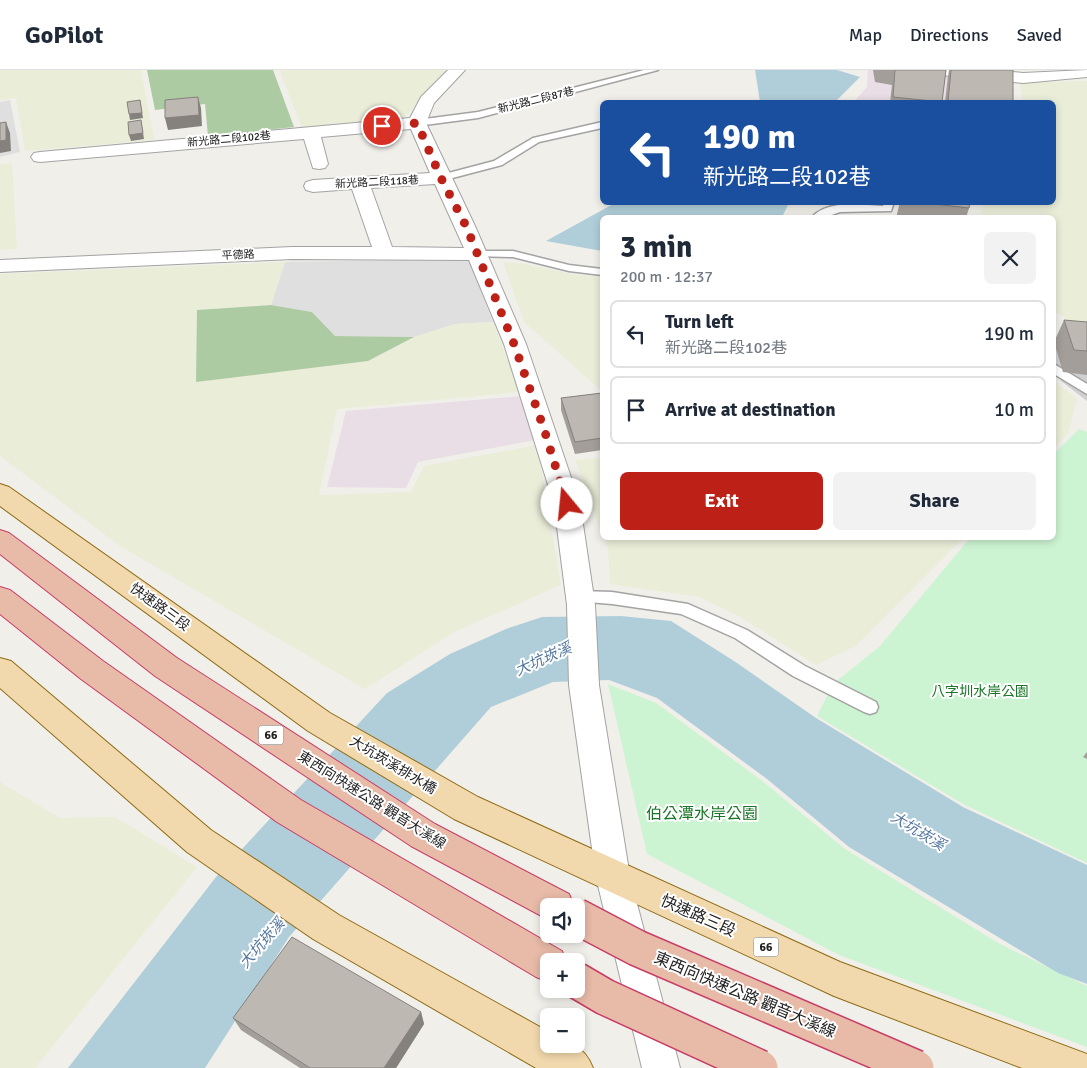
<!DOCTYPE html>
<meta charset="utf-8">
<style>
:root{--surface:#fff;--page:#f2f2f3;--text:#1f2937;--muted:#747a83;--line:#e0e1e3;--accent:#bc2017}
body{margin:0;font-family:Signika,"Noto Sans TC",sans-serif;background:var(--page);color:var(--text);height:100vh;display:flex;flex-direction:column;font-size:19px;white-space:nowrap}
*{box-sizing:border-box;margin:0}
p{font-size:16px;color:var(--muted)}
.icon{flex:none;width:28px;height:28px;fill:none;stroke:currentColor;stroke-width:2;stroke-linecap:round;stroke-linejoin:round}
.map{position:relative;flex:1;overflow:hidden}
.details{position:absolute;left:600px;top:145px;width:456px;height:325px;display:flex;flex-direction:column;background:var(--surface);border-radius:8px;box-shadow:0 2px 8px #0003}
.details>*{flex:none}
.banner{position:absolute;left:600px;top:30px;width:456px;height:105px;border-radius:8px;box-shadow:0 2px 8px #0003;background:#1a4fa0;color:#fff;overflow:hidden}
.buttons{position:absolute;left:540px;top:828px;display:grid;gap:10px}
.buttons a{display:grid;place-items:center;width:45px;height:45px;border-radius:8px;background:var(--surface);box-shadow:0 2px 8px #0003;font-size:25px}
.pin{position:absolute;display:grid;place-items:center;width:42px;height:42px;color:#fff;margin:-21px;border:2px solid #fff;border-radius:50%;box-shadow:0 1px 5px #0007}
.me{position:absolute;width:55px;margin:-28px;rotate:343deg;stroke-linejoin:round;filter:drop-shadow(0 0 4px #0008)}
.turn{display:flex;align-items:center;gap:18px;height:105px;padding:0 20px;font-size:22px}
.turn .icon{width:65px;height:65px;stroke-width:2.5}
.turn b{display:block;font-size:35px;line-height:42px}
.round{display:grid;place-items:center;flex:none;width:52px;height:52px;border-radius:8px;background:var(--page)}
.overview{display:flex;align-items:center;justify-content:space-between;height:85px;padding:0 20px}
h1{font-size:30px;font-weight:700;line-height:38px}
.cta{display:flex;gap:10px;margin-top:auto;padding:10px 20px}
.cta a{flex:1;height:58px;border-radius:8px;background:var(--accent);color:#fff;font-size:20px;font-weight:700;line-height:58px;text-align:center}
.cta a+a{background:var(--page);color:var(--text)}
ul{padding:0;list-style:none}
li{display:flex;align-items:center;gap:15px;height:68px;margin:0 10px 8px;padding:0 10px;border:2px solid var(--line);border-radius:8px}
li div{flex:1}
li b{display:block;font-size:19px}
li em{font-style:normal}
header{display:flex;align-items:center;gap:30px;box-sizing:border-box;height:70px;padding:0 25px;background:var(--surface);border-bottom:1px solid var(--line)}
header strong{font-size:24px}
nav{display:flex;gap:28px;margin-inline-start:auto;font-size:18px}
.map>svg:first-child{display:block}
.residential{fill:#e0dfdf}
.industrial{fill:#e9dde6}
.religious{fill:#d0d0d0}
.farmland{fill:#eaedd8}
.forest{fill:#adcba3}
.park{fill:#cdf4d2}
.water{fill:#b0ced9}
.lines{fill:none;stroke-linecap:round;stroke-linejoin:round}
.service-casing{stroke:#a3a3a3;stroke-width:3}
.minor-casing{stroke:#a3a3a3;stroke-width:2}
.primary-casing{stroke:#8e6b12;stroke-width:2}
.trunk-casing{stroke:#c83d66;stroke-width:2}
.service{fill:#fff;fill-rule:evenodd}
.minor{fill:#fff;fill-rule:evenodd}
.primary{fill:#f2d8ad;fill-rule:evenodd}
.trunk{fill:#e8baa8;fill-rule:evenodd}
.trunk-bridge-casing{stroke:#c83d66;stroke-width:38;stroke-linecap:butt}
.trunk-bridge{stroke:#e8baa8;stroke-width:35}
.wall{fill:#a39e9a}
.shaded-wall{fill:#85817d}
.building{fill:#beb8b3;stroke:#85817d}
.route{stroke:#bc2017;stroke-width:9;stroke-dasharray:0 16.2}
.labels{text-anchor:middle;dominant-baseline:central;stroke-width:4;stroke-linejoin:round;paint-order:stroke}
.far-street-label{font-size:11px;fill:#222;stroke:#fff}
.shield{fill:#fff;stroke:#646464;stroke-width:1}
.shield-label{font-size:12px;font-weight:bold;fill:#222}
.street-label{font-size:14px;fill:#222;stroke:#fff}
.park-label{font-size:14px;fill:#197626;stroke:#fff}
.water-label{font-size:15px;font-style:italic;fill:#5477a0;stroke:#fff}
.near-park-label{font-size:16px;fill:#197626;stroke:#fff}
.near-street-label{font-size:16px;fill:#222;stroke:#fff}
</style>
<header>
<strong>GoPilot</strong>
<nav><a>Map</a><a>Directions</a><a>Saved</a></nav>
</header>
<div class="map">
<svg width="1087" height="998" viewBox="0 0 1087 998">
<rect width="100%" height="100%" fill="#f1efea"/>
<g class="residential">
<path d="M10,30L20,82L0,87V32Z"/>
<path d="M402,190L469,191L493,252L455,254L414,267L335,266L312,242L271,235L285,192Z"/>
</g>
<g class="industrial">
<path d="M868,0H909L1013,11L1014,32H854L867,17Z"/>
<path d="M522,326L535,370L418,392L406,418L327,417L346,341Z"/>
</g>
<path class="religious" d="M1054,269L1087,271V331L1061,311L1054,290Z"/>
<g class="farmland">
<path d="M0,0H141L154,70L25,81L16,28L0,30Z"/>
<path d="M279,0H446L405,47L302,57Z"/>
<path d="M1087,11V262L1054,241V148L982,147L981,137L982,133L1054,132V32H1022L1020,13Z"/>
<path d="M12,93L17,179L0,180V94Z"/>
<path d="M285,192L271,235L197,240L368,291L414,267L455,254L493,252L520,322L337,339L319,425L411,422L424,396L537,375L561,515L454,562L365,619L120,476L0,386V204Z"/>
<path d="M503,192L524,194L576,205L602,207V321L524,252Z"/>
<path d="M1054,311L1077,329L1068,364L1054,378Z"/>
<path d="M602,388V464L575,390Z"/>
<path d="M604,468H963L856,576L816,595L739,546L699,527L610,514L608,478Z"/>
<path d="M0,712L60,748L115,747L197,797L35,998H0Z"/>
</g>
<g class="forest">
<path d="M147,0H273L294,57L208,66L205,34L155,40Z"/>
<path d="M271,235L312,242L335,266L414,267L368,291L196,312L197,240Z"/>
</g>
<g class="park">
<path d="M1079,359L1087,362V793L963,734L817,646L833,614L880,576L970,468H1054V384Z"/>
<path d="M608,614L656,633L761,710L845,779L1000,874L1087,916V977L839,885L647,784Z"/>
</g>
<g class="water">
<path d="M755,0H837L860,7L835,32H760Z"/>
<path d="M615,133V132L789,133L782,147L602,148V181L546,171Z"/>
<path d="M621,546L671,551L734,591L816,648L963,737L1087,795V914L1058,903L849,777L767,709L657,628L609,610L553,612L491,637L289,867L205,998H68L216,807L387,623L450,584L506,559L542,547Z"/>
</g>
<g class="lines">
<defs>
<g id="service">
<path d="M644,0H658L478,48L417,56L412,53L417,50L478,42Z"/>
<path d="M602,52V58L539,72L502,95L441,111L436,108L437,106L494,91L533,68Z"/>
<path d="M884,132H894L891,141L840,142L823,148H811C828,129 860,135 883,136Z"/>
<path d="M477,181H513L569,195L602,199V205L569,201L513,187L473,186L471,184Z"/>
<path d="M1054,294L1087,314V324L1054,304Z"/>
<path d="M580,521L612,522L688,534L747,560L805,596L876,632L878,637L876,642L870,644L864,642L793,606L735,568L681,544L612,534L575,531L572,527L575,523Z"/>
</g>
<g id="minor">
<path d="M448,0H465L434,33L426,53L475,156L526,274L580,434L595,535L599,615L630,807L680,998H642L596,807L569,615L567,535L554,434L504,274L469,190L292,189L0,202V190L292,177H372L352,119L313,122L306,120L304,116L306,112L313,110L430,103L411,59L321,67L328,94L325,98L319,99L313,98L304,69L40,92L34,91L31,87L34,83L40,82L410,48L421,27ZM435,114L464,178L392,177L371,118Z"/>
<path d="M932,0H991L1023,3L1087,0V7L1023,13L940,5L934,3Z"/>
</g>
<g id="primary">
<path d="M0,414L9,417L330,643L478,727L840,892L1087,984V998H1022L834,926L454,749L308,661L0,436Z"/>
<path d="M0,588L11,591L211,760L339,845L549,962V974C572,974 584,975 593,998H536L313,869L187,782L0,618Z"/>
</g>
<g id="trunk">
<path d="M0,460L9,463L177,588L435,754L569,824L574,836H549V850L411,776L155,606L0,484Z"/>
<path d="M0,517L10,520L103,591L301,730L562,881L566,891H549V912L536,907L277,752L81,609L0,544Z"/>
</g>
</defs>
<use href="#service" class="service-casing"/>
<use href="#minor" class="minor-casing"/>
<use href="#primary" class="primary-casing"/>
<use href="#trunk" class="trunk-casing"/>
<use href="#service" class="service"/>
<use href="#minor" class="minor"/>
<use href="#primary" class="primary"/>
<use href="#trunk" class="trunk"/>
<defs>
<g id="trunk-bridge">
<path d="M576,846L637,878L916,998"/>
<path d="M576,910L605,927L760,998"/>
</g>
</defs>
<use href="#trunk-bridge" class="trunk-bridge-casing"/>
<use href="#trunk-bridge" class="trunk-bridge"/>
</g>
<g class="wall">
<path d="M873,0H946L942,32H890L892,15L875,12Z"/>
<path d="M949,0H1013V32H945L948,6Z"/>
<path d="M900,132H970L969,138L966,148H896Z"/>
<path d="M1064,250L1087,252V305L1063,302L1054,272Z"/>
<path d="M602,323V380L575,384L561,340V328Z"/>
<path d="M1087,682V689L1083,687Z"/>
<path d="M421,942L424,954L396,998H300L241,960L233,948Z"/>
</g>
<g class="shaded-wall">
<path d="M198,27L201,38L202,56L168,60L165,48Z"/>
<path d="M140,30L143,48L130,50L129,44Z"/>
<path d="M141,50L144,69L131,71L129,65Z"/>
<path d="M6,52L10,63L11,81L0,83V71Z"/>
<path d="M421,942L424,954L396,998H384Z"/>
</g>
<g class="building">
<path d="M895,0H946L942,32L893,27Z"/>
<path d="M951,0H1013V32H948Z"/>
<path d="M198,27L199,45L165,48V30Z"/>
<path d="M140,30L142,43L129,44L127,32Z"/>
<path d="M845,31L856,32H845Z"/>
<path d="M141,50L143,63L129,65L128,52Z"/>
<path d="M6,52V70L0,71V53Z"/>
<path d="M917,132H970L969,138Z"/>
<path d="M1064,250L1087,252V281L1074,280Z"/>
<path d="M602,323V368L575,372L561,328Z"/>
<path d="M292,867L421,942L384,998H310L233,948Z"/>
</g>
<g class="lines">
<path class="route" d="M382,56L417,53L441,108L466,156L514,274L544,359L567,434"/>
</g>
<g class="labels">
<g class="far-street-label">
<text transform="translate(536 30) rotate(-14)">新光路二段87巷</text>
<text transform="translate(229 69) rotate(-5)">新光路二段102巷</text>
<text transform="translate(377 112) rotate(-3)">新光路二段118巷</text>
<text transform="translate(238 185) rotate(-3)">平德路</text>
</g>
<g class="shield">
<rect x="258.5" y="655.5" width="25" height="19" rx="4"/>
<rect x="753.5" y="867.5" width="25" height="19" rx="4"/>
</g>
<g class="shield-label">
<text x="271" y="665">66</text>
<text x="766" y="877">66</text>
</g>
<g class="street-label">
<text transform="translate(160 537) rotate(36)">快速路三段</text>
<text transform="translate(393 695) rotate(31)">大坑崁溪排水橋</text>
<text transform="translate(372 730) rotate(32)">東西向快速公路 觀音大溪線</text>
</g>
<g class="park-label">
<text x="980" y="621">八字圳水岸公園</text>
</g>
<g class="water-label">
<text transform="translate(543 589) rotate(-24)">大坑崁溪</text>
<text transform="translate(918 761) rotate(31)">大坑崁溪</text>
<text transform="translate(262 873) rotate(-49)">大坑崁溪</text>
</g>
<g class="near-park-label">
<text x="702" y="744">伯公潭水岸公園</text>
</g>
<g class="near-street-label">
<text transform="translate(698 846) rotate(24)">快速路三段</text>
<text transform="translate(745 925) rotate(23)">東西向快速公路 觀音大溪線</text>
</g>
</g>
</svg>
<div class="buttons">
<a><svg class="icon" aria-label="sound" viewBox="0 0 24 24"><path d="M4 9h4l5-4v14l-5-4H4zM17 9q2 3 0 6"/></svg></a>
<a>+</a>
<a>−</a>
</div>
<div class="pin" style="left:382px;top:56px;background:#d93025"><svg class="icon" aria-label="arrive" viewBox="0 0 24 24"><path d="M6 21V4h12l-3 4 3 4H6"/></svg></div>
<svg class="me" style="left:567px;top:434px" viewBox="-20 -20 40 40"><circle r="19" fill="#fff"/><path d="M0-13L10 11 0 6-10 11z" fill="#bc2017"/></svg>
<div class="banner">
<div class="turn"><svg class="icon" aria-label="left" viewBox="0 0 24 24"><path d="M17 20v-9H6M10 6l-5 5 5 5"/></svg><div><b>190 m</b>新光路二段102巷</div></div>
</div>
<section class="details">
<div class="overview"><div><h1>3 min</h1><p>200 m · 12:37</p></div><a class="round"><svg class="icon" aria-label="close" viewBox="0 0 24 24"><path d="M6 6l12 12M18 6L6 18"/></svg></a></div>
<ul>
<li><svg class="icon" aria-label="left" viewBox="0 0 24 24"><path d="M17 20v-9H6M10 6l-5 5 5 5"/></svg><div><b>Turn left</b><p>新光路二段102巷</p></div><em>190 m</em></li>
<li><svg class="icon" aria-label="arrive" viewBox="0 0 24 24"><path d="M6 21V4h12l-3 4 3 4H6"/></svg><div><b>Arrive at destination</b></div><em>10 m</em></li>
</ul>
<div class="cta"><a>Exit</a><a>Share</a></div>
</section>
</div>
